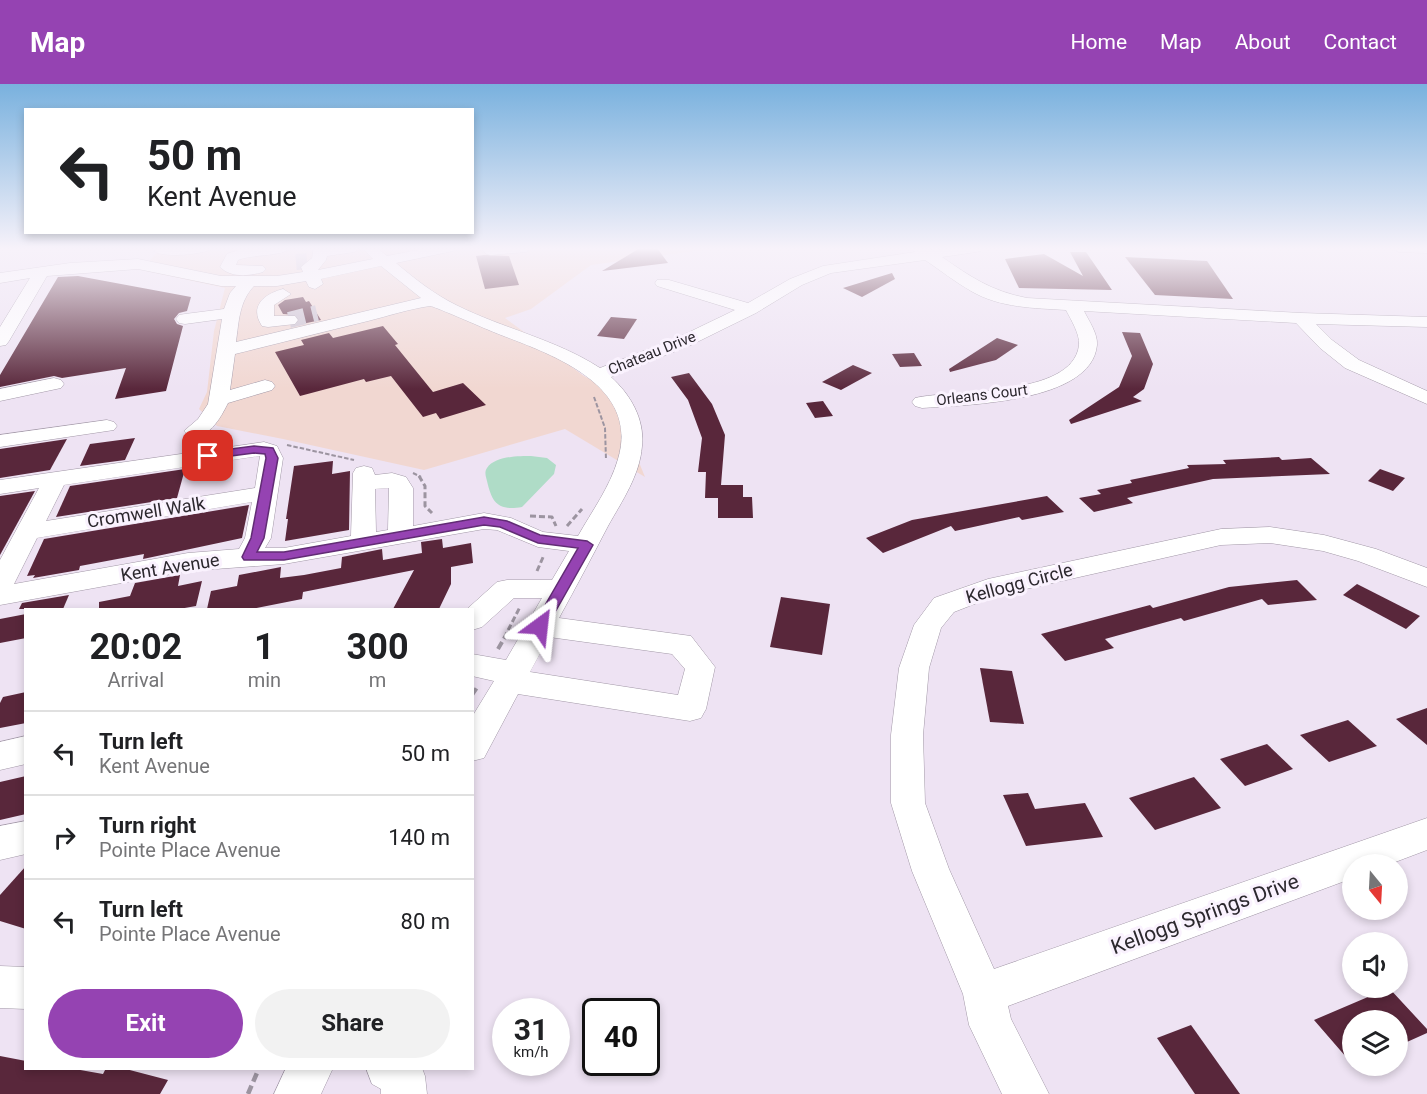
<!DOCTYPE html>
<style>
:root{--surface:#fff;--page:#f2f2f2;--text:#202124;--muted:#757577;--line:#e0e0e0;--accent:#9543b2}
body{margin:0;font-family:Roboto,sans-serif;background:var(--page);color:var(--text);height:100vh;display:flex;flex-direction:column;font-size:22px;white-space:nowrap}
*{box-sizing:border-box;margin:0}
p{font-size:20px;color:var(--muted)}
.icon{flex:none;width:33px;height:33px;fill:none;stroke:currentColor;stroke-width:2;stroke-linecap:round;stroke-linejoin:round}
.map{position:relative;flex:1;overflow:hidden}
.panel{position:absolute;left:24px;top:524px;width:450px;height:462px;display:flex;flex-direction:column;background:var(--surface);border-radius:0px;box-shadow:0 3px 9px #0003}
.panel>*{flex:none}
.banner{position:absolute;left:24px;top:24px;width:450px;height:126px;border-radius:0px;box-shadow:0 3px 9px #0003;background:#fff;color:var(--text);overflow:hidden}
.needle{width:39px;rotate:162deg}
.fabs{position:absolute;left:1342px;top:770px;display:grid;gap:12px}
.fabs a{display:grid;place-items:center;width:66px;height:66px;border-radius:50%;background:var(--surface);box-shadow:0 3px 9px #0003;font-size:30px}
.speed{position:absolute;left:492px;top:914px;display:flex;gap:12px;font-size:30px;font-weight:700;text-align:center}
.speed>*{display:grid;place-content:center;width:78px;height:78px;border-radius:50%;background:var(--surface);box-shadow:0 3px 9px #0003;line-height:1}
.speed small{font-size:15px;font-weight:400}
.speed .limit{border:3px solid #111;border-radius:9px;background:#fff;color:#111}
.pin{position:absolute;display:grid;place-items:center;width:51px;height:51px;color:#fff;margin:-26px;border-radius:12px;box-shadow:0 3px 9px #0006}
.me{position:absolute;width:66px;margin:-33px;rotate:30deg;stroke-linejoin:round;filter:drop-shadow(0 0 4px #0008)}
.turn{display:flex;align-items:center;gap:21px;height:126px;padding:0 24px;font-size:27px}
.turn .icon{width:78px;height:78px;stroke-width:2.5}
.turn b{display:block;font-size:42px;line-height:51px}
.eta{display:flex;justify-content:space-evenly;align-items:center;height:102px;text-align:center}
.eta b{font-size:36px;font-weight:700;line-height:42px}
.button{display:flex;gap:12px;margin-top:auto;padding:12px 24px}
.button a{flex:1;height:69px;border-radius:36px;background:var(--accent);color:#fff;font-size:24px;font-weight:700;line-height:69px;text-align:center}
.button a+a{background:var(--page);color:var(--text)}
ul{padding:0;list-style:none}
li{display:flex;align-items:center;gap:18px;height:84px;padding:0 24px;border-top:2px solid var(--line)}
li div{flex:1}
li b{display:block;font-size:22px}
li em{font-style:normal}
header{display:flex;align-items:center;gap:36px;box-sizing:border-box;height:84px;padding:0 30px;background:var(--accent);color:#fff}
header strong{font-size:28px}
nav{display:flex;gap:33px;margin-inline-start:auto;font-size:21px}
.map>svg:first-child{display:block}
.commercial{fill:#f1d7d1}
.green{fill:#afdcc7}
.building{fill:#59273b}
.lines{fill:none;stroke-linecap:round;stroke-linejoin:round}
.minor-tunnel{stroke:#c7becc;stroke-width:16;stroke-dasharray:16 8;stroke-linecap:butt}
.minor-casing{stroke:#a298a7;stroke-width:1}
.path-far3{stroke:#9c94a0;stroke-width:2;stroke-dasharray:4.5 2;stroke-linecap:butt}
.path-far2{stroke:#9c94a0;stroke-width:3;stroke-dasharray:6 3;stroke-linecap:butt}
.path-far1{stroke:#9c94a0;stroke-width:4;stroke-dasharray:8 4;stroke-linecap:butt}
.path{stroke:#9c94a0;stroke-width:4.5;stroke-dasharray:9 4.5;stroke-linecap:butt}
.minor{fill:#fff;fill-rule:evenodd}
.route{fill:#9543b2;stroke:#612c74;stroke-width:1.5}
.labels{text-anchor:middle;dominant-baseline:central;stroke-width:6;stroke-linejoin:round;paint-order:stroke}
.far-street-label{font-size:15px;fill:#2c282e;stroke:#faf2fe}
.street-label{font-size:18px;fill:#2c282e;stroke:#faf2fe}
.near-street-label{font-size:21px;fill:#2c282e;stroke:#faf2fe}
</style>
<header>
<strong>Map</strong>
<nav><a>Home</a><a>Map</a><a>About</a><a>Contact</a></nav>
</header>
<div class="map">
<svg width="1427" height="1010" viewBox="0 0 1427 1010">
<rect width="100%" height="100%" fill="#eee3f3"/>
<path class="commercial" d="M161,164H717L591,181L531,225L505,234L584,292L609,305L645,393L565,345L424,386L283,355L217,342L199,325L207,308L214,247L225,204L141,186Z"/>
<path class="green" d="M531,372L547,374L556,381L554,390L522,423C498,427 492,419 487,397C486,393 484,388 487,384C495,372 519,372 531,372Z"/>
<g class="building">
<path d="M640,164H657L668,179L602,187Z"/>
<path d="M1070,168H1086L1112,206L1019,204L1005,175L1044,170L1083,192Z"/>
<path d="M484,171L509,172L519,201L485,205L476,172Z"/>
<path d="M1125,173L1207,177L1233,215L1155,211Z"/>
<path d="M892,189L895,195L862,213L843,204Z"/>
<path d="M78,192L191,213L187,227L179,229L174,235L177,240L183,242L166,307L115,315L126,284L62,294L54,292L0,303V291L58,193Z"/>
<path d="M303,213L306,218L309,217L321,236L297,241L300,236L297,231L283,230L278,221L285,216Z"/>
<path d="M611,233L637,235L624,255L597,252Z"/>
<path d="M383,242L398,260L395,261L433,308L463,299L486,321L440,335L436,329L423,333L391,292L366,298L364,295L300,312L275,268L304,261L301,256L329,249L333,254Z"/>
<path d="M1122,248L1140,249L1153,280L1144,305L1133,313L1142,317L1071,340L1069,336L1119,303L1132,272Z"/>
<path d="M997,254L1018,261L996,276L950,288L949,285Z"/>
<path d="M914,269L922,282L900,283L892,270Z"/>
<path d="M853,281L872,289L841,306L822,298Z"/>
<path d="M689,289L712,320L725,351L721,401H743V413H752L753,434H718V414H705L706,388H698L702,354L688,316L671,293Z"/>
<path d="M823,317L833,332L815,334L806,319Z"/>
<path d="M135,354L125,376L80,382L90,360Z"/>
<path d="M67,355L50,386L0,394V365Z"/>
<path d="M1279,373L1282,376L1311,374L1330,390L1213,395L1127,414L1133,419L1094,428L1079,414L1101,410L1097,406L1132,399L1130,396L1189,384L1187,381L1226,380L1223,376Z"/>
<path d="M333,377L332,390L350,387L349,446L285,457L288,435H286L294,382Z"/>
<path d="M185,385L177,414L56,433L70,402Z"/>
<path d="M1380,385L1405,394L1393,407L1368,397Z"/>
<path d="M35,407L0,471V412Z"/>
<path d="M1047,412L1064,428L1022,436L1019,433L955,447L951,442L883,469L866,454L912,436Z"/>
<path d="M249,421L242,454L143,475L144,470L80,482L79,486L33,494L35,491L27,492L44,455Z"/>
<path d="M442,455L443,464L471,459L473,479L451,483V500L439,525H393L414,486L303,508L302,515L251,525H207L211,507L237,502L239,491L281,483L280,494L304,491L341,484L342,473L382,465L383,476L422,469L421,458Z"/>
<path d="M180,491L178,502L202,497L196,522L179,525H99V518L130,512L135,499Z"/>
<path d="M1297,496L1317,516L1268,521L1262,515L1184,537L1181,534L1105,555L1114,564L1065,577L1041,550L1150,521L1153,524L1229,503Z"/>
<path d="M1357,500L1420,532L1406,545L1343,511Z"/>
<path d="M69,511L63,525H19L22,519Z"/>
<path d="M781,513L830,520L822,571L770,563Z"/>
<path d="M26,530V554L0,559V535Z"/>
<path d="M980,584L1012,587L1024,640L990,638Z"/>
<path d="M26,608V639L0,644V619L3,613Z"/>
<path d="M1427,624V661L1396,635Z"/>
<path d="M1348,636L1377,662L1329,678L1300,651Z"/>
<path d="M1267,660L1293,685L1245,702L1220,675Z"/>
<path d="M26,692V730L0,736V698Z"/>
<path d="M1194,693L1221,724L1155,746L1129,714Z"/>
<path d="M1028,709L1035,725L1085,719L1103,753L1026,762L1003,711Z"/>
<path d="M26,782V845L0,837V811Z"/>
<path d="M1389,904L1427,945V949L1398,962V936H1353V981L1314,936Z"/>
<path d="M1191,941L1240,1010H1195L1157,954Z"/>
<path d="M0,972L26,977V984H69L103,990L106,984H122L168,996L160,1010H0Z"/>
</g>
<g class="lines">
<g class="minor-tunnel">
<path d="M296,178L307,177"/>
<path d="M289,236L317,229"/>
</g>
<defs>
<g id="minor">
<path d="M157,164H212C205,171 161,174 154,167Z"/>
<path d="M245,164H290C282,173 252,170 238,176L236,181L263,182L266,185L263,188C249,192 231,194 220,183L227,170Z"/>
<path d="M314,164H361L354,168L327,172L326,176L318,186L373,175L362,164H377L387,172L428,164H455L453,167L396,179C415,195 434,210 456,221C504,245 555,255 600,284L679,253L735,226L657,202L655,199L657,196H669L748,219L790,195L823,182L915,168L911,164H927L931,166L983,164L981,167L976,168L942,173C971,193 991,207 1027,214L1301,229L1427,233V243L1316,240L1332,256L1359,276L1427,307V320L1345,284L1320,264L1296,239L1084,227C1089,237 1098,250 1097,261C1092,319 964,321 922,324L915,322L912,318L915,314C952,305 1073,314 1079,261C1080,250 1071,236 1066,226C1034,224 1000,224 971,207C955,198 940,186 925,176L831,189L802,201L756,229L691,261L611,293C630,310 645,335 642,362C640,391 622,417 608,442C592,473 576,503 559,534L691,552L715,583L706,625L701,634L690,637L518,610L484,674L472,677V633L494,597L472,592V570L506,576L542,514H514L482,543L472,546V525H467L497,498L507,496H552L569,467L538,463L497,446L484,445L284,480L188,487L0,521V476L39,404L0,410V396L264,358L277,362L283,374L271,454L265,464H284L351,452L353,389L356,384L364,382L372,384L375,391L392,389L406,393L413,404V442L484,429L511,434L543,448L578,452C592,427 610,403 618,375C640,302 554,271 501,251C490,247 434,222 430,222C409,225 388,232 368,237C323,248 279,259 235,270L230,306L265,296L272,298L275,302L272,306L228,319C220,335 208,357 188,351L184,347L198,335L208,320L222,235L185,240L179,239L176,235L179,231L185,230L224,225L230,209L236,202H221L138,185L47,192L9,257L6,261L0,262V243L30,194L0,199V189L70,179L138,175L221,192H277L303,188L301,183L312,174ZM381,182L421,214L236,258C239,237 239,218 254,202H277L306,197L309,203L315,205L323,200L321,195ZM260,372L255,404L46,437L64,401ZM389,404L388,446L376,448L375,405ZM252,418L245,454L239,465L188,469L14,500L37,454ZM549,553L672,570L685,585L678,611L530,588Z"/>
<path d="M482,164H533L526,168L491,171L486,170Z"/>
<path d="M1392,164H1427V169L1399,168Z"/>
<path d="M283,205L291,210L274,221V232H295L298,236L295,240L268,243L262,242C249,222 264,210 283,205Z"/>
<path d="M54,294L61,296L64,300L61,304L0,317V305Z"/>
<path d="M107,336L114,338L117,342L114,346L0,363V351Z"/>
<path d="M1270,443L1324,451L1376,465L1427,484V503L1358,477L1323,467L1270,459L1221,461L995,512L954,528L941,544L929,584L923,651L925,719L949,785L994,885L1427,734V766L1390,780H1353V794L1008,922L1011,935L1049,1010H1002L969,941L963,910L912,787L891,719V651L899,584L914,541L934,514L988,495L1221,445Z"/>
<path d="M26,652V680L0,686V658Z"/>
<path d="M26,737V770L0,776V742Z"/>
<path d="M0,882L26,883V925L0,924Z"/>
<path d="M286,984H333L321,1010H274Z"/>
<path d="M366,984H422L425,992L427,1010H381V1005L372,1000Z"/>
</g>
</defs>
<use href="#minor" class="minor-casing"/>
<g class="path-far3">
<path d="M594,313L605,344L606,376"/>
<path d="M287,361L354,376"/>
<path d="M413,389L421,393"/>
</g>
<g class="path-far2">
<path d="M419,392L425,402V422L432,429"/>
<path d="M530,432L552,433L556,442"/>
<path d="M567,442L582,425"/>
<path d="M537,487L544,471"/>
<path d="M504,554L520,523"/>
</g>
<g class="path-far1">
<path d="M498,565L505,553"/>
<path d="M472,611L478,602"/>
</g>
<path class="path" d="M248,1010L259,984"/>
<use href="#minor" class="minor"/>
</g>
<linearGradient id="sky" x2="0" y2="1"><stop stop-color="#79b1de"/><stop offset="0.54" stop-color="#f7f2fa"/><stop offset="1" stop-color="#f7f2fa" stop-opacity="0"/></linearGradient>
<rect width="1427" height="305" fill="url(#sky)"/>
<path class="route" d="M254,362L273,364L278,374L264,454L257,468H284L484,433L507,437L540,451L587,457L593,461L545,546L540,548L533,542L578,464L538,459L500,443L484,441L284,476H244L242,473L251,454L266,374L265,370L254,369L208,375L202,372L208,368Z"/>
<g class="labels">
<g class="far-street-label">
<text transform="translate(652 269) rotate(-22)">Chateau Drive</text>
<text transform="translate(982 311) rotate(-7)">Orleans Court</text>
</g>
<g class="street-label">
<text transform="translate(146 428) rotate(-9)">Cromwell Walk</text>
<text transform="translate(170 483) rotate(-9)">Kent Avenue</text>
<text transform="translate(1019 499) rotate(-15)">Kellogg Circle</text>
</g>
<g class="near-street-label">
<text transform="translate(1205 830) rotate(-20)">Kellogg Springs Drive</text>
</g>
</g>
</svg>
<div class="fabs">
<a><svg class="needle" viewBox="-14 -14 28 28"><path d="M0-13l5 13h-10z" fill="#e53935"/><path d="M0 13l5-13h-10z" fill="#757577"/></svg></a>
<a><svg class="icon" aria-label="sound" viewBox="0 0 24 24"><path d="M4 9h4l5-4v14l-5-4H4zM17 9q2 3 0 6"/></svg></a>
<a><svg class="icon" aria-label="layers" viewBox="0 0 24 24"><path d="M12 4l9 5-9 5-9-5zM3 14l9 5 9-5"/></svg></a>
</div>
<div class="speed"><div>31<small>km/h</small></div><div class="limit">40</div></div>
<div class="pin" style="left:208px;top:372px;background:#d93025"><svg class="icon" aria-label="arrive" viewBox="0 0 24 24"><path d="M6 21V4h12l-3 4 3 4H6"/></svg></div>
<svg class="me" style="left:540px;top:542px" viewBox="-20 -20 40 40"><path d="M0-17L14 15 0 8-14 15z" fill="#9543b2" stroke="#fff" stroke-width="4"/></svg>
<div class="banner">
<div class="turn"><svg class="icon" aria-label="left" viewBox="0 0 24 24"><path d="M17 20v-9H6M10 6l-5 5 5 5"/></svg><div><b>50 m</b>Kent Avenue</div></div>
</div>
<section class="panel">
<div class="eta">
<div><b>20:02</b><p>Arrival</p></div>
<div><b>1</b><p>min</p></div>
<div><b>300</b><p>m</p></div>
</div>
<ul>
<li><svg class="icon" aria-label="left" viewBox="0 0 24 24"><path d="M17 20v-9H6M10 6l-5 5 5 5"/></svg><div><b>Turn left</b><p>Kent Avenue</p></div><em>50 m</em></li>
<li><svg class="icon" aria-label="right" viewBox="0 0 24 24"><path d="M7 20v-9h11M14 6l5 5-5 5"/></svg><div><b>Turn right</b><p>Pointe Place Avenue</p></div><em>140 m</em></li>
<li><svg class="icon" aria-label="left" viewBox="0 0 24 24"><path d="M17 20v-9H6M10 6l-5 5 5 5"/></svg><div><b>Turn left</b><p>Pointe Place Avenue</p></div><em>80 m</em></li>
</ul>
<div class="button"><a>Exit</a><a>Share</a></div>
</section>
</div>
